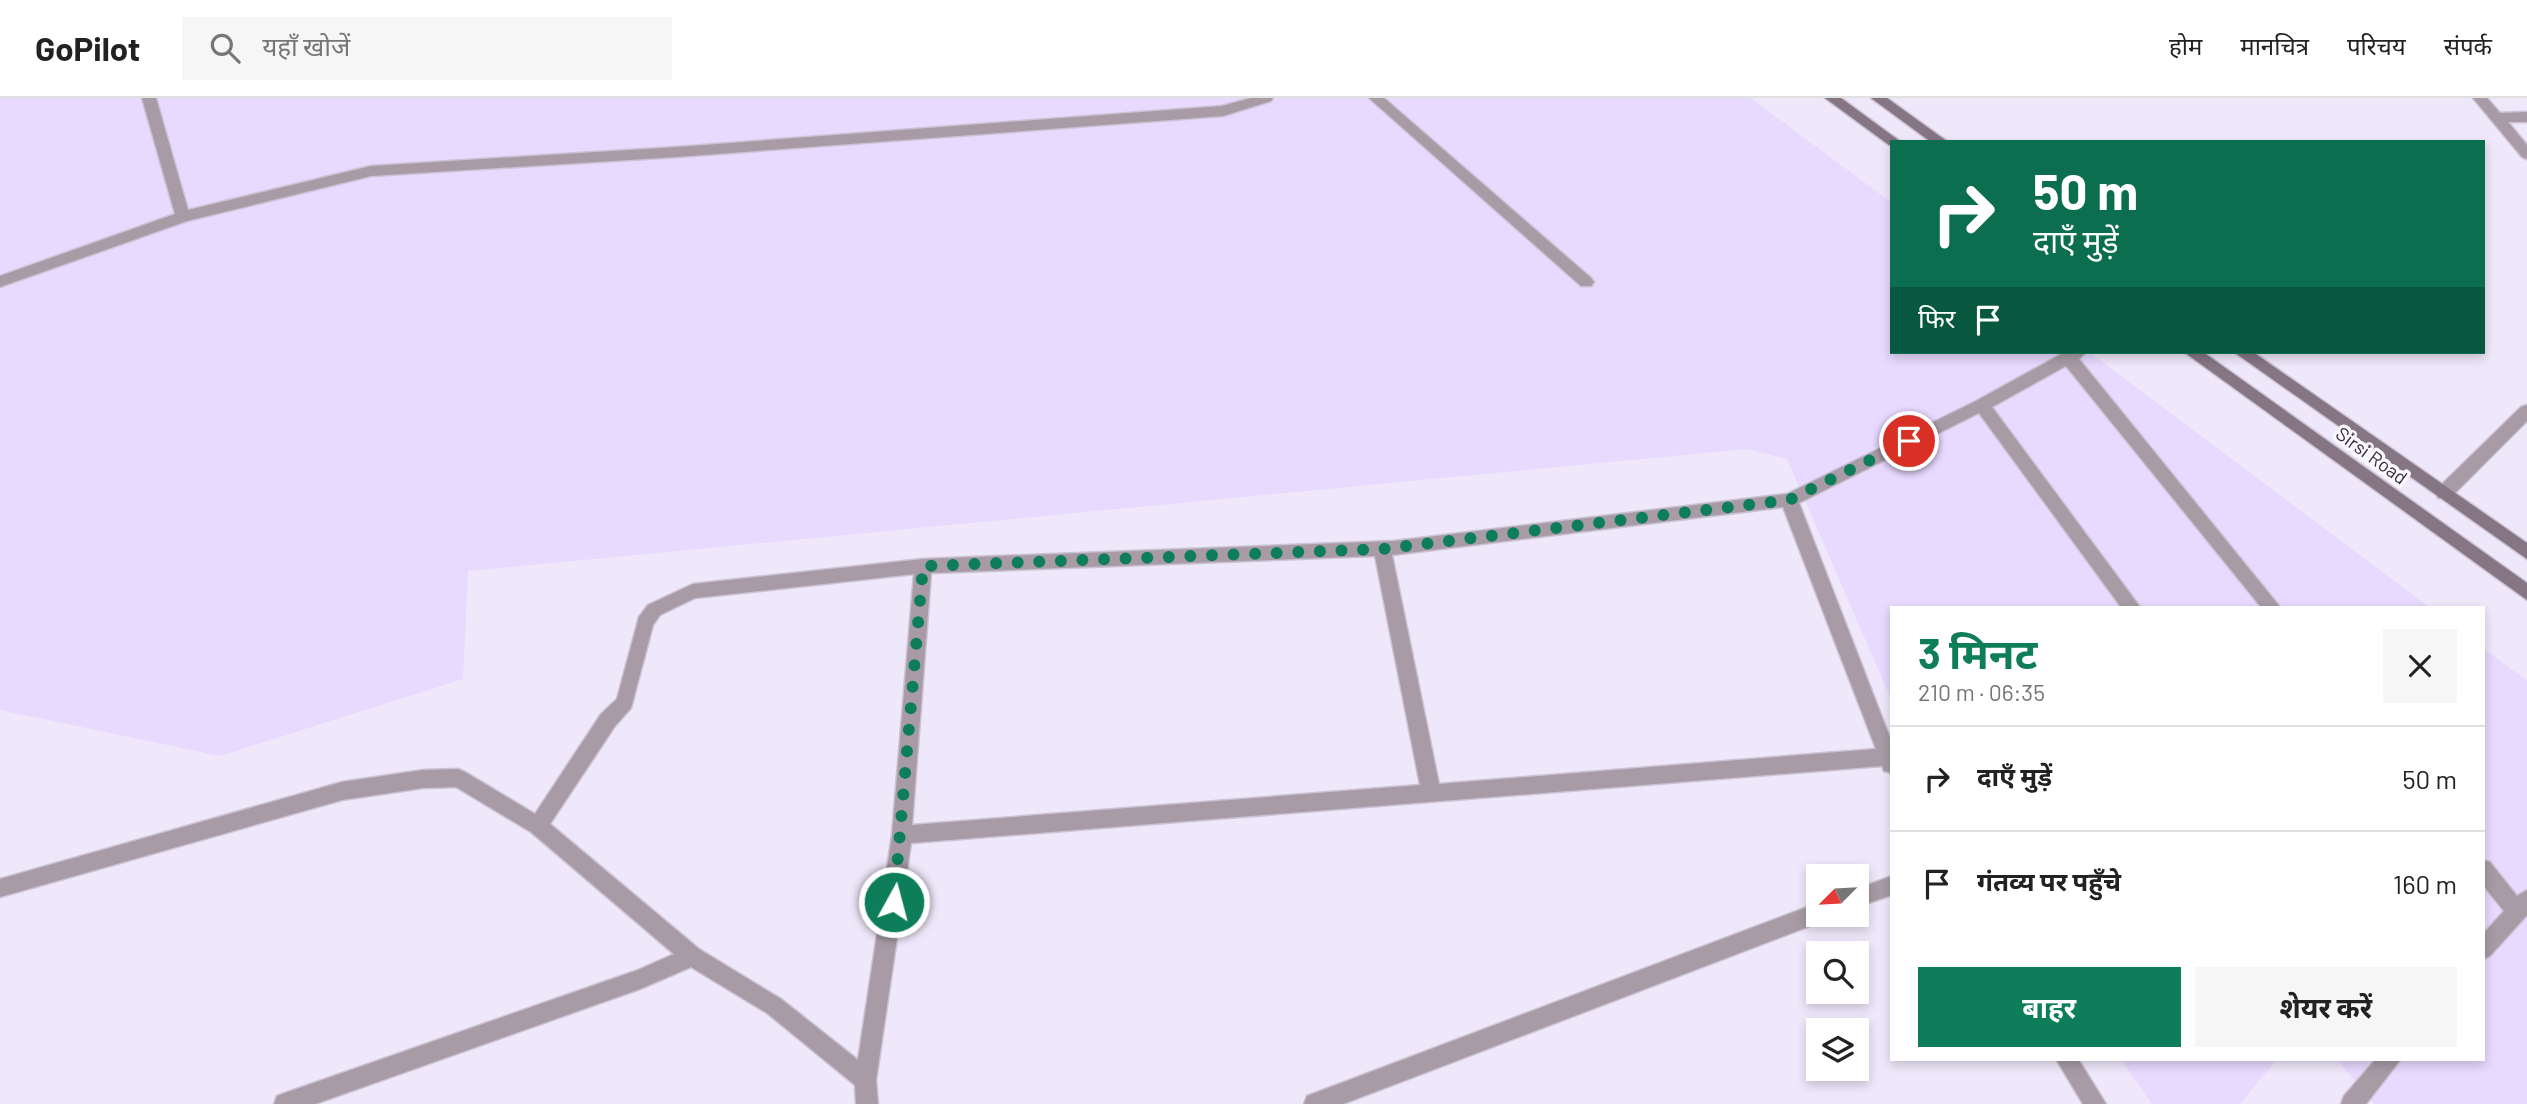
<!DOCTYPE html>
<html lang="hi">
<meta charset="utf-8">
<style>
:root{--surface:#fff;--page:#f6f6f6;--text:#222;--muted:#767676;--line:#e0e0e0;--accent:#0e7e5a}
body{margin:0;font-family:Barlow,"Noto Sans Devanagari",sans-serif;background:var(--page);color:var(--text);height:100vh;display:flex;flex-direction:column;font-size:26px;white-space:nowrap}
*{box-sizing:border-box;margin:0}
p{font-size:23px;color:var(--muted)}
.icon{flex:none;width:38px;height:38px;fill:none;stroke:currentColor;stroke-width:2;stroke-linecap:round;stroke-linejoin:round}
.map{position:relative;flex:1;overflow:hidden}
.side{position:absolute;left:1890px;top:508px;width:595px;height:455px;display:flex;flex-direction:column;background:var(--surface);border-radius:0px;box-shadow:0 4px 10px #0003}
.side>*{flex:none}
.guide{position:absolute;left:1890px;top:42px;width:595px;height:214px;border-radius:0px;box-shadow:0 4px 10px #0003;background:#0b6e4f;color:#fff;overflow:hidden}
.needle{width:46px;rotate:246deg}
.buttons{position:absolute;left:1806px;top:766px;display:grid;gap:14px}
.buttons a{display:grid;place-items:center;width:63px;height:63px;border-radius:0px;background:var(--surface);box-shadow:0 4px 10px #0003;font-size:35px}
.pin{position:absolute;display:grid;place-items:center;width:60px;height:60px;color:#fff;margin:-30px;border:4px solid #fff;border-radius:50%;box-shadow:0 2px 7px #0007}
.me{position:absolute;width:77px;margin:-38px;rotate:7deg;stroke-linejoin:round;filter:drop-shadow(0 0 5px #0008)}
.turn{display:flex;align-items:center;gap:24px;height:147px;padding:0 28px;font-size:32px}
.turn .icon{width:91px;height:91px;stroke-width:2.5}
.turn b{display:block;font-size:49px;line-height:60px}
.then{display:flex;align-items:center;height:66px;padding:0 28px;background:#0003;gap:14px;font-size:26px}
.round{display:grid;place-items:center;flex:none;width:74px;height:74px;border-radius:0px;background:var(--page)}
.head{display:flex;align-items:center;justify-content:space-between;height:119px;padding:0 28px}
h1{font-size:42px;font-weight:700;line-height:52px;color:var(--accent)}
.button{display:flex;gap:14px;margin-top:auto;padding:14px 28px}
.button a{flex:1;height:80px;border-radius:0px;background:var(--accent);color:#fff;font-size:28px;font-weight:700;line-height:80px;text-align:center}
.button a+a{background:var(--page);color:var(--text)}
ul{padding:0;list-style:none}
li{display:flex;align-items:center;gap:21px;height:105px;padding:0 28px;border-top:2px solid var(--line)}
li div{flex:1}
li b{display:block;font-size:26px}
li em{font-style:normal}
header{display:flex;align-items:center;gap:42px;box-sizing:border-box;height:98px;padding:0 35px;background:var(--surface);border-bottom:2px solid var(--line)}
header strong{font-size:33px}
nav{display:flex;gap:38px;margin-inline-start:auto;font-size:24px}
.search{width:490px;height:63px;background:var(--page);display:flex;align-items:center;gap:18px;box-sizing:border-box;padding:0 24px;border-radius:0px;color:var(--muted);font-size:26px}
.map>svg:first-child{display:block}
.built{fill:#e8d9ff}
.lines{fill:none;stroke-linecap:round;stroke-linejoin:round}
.street-casing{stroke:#cac3d5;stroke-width:3}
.secondary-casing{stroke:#cac3d5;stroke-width:3}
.street{fill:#a89ba5;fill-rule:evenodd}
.secondary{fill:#867583;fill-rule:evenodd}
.route{stroke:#0e7e5a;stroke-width:12;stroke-dasharray:0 21.6}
.labels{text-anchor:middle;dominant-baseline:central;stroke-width:7;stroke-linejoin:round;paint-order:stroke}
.street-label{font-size:19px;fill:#342f3b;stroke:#faf7fe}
</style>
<header>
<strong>GoPilot</strong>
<div class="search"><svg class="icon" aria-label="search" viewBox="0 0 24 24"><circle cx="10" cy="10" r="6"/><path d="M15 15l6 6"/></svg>यहाँ खोजें</div>
<nav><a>होम</a><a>मानचित्र</a><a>परिचय</a><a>संपर्क</a></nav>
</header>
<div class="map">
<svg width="2527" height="1006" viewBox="0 0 2527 1006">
<rect width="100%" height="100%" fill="#efe8fb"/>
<g class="built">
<path d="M0,0H1751L1892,105V254H2089L2429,509H1892V603L1787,361L1747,351L468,473L463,581L220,658L0,612Z"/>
<path d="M2483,550L2527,583V1006H2374L2337,961H2483Z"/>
<path d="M2121,961H2277L2240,1006H2152Z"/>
</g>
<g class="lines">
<defs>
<g id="street">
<path d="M142,0H156L188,112L371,68L677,49L1222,8L1251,0H1273L1271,3L1223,18L677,59L371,78L187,123L0,189V178L175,116Z"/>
<path d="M1369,0H1384L1591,180L1594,184L1591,188H1581Z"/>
<path d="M2473,0H2487L2500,15L2527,14V24H2508L2527,47V61L2522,59Z"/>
<path d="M2065,254H2086L2079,261L2280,509H2261L2066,268L1992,309L2140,509H2121L1979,315L1799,405L1892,645V675L1884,673L1882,668L911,745L876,982L878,1006H856L855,987L767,915L691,869L640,891L315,1006H274L277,998L285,995L638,872L674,856L531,734L456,689L423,690L342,702L0,799V781L342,684L423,672L458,671L465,674L535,716L601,616L617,601L639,519L648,507L693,486L923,461L1394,443L1787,396L1976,303ZM1783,409L1876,651L1439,686L1392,457ZM1375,458L1420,687L912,727L931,475ZM914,476L892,737L858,962L781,901L699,851L550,726L615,628L631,610L653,527L660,517L695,500Z"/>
<path d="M2527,307V323L2450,400H2438L2436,395L2438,390L2521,309Z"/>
<path d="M2483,762L2490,764L2517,798L2527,792V817L2490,858L2483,861V836L2504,813L2483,787Z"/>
<path d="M1892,778V797L1857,809V791Z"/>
<path d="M1818,805V817H1827L1825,822L1818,825L1343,1006H1304L1307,998L1315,995Z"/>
<path d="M2056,961H2078L2106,1006H2083Z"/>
<path d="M2376,961H2401L2366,1006H2341L2344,998Z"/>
</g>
<g id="secondary">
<path d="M1825,0H1841L1901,44H1892V48L1889,47Z"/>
<path d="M1871,0H1887L1948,44H1931Z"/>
<path d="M2184,254H2203L2527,485V502Z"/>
<path d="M2234,254H2253L2527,445V461Z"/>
</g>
</defs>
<use href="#street" class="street-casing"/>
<use href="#secondary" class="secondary-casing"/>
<use href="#street" class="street"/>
<use href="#secondary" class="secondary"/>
</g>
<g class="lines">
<path class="route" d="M894,804L923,468L1382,451L1789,402L1909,343"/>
</g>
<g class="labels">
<g class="street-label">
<text transform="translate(2372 357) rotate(36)">Sirsi Road</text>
</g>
</g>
</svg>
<div class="buttons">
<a><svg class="needle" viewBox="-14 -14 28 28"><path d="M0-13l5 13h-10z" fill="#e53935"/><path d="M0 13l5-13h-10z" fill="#767676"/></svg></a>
<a><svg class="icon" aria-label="search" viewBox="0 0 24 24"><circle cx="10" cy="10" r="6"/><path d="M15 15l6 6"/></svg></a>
<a><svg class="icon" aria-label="layers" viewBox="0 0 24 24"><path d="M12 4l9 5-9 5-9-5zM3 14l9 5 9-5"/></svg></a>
</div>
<div class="pin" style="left:1909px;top:343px;background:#d93025"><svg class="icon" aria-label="arrive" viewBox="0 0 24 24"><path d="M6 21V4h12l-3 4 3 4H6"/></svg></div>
<svg class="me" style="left:894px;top:804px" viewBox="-20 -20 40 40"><circle r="17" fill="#0e7e5a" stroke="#fff" stroke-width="3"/><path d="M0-11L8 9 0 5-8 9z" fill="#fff"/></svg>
<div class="guide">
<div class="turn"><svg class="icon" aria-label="right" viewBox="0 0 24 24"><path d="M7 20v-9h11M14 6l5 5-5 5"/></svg><div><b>50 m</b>दाएँ मुड़ें</div></div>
<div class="then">फिर<svg class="icon" aria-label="arrive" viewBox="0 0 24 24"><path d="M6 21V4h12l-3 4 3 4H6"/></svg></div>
</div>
<section class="side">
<div class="head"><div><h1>3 मिनट</h1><p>210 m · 06:35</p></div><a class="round"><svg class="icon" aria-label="close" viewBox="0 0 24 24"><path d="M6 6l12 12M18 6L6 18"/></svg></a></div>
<ul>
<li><svg class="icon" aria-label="right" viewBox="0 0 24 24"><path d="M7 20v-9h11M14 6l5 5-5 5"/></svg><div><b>दाएँ मुड़ें</b></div><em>50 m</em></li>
<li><svg class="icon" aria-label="arrive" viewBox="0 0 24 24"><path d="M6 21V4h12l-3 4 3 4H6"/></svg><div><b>गंतव्य पर पहुँचे</b></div><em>160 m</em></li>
</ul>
<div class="button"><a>बाहर</a><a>शेयर करें</a></div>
</section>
</div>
